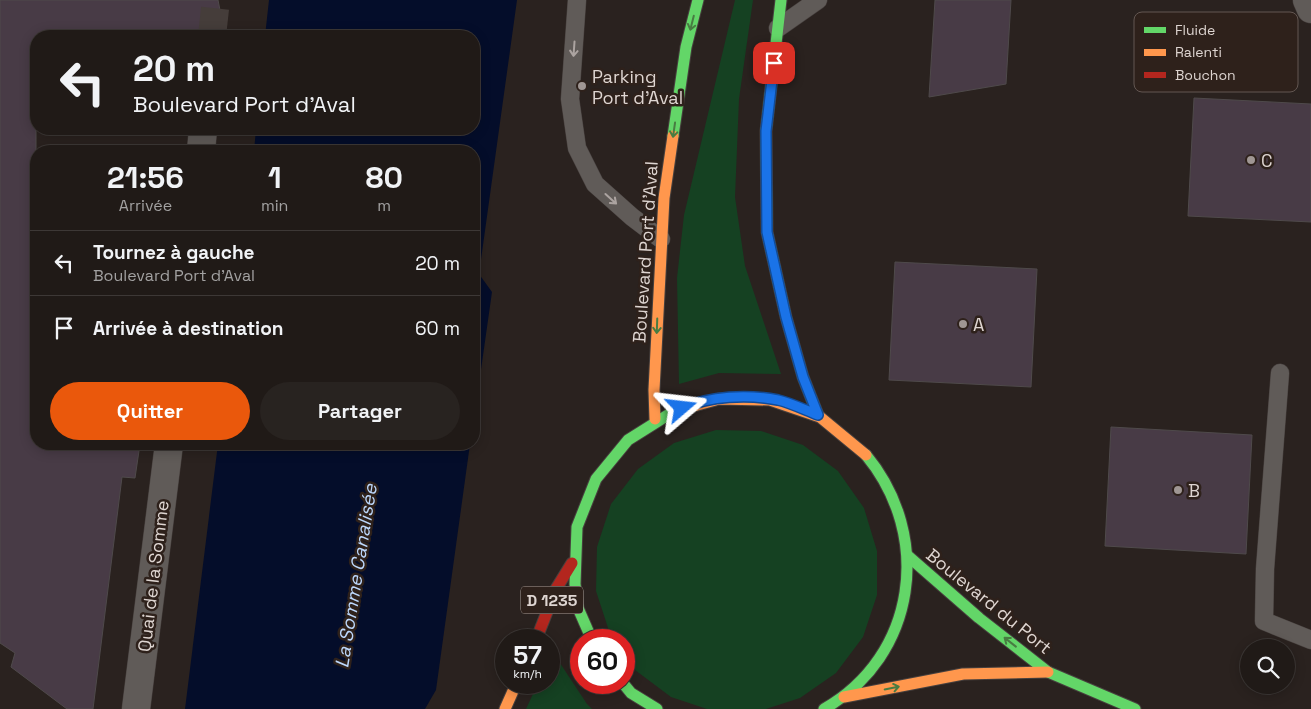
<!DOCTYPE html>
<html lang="fr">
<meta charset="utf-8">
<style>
:root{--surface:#201a17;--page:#282320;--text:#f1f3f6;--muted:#a2a1a1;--line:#3d3836;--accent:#ea580c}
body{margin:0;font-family:"Space Grotesk",sans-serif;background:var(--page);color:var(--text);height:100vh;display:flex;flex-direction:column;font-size:19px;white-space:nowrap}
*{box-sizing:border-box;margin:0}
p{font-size:16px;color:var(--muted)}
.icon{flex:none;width:28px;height:28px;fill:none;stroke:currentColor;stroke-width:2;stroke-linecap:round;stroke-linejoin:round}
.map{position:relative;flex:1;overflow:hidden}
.sheet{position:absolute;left:30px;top:145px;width:450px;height:305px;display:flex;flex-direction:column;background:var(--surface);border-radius:20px;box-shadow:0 2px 12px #0003,0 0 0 1px var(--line)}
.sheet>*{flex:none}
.banner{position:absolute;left:30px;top:30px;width:450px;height:105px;border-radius:20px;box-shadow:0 2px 12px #0003,0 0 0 1px var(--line);background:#201a17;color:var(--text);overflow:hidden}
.controls{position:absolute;left:1240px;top:639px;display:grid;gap:10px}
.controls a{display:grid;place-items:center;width:55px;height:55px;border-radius:50%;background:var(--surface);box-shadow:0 2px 12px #0003,0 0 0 1px var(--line);font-size:25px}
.speed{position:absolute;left:495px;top:629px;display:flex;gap:10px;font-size:25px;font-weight:700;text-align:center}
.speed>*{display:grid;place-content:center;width:65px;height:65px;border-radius:50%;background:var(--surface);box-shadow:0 2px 12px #0003,0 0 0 1px var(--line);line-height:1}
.speed small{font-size:12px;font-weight:400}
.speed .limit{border:8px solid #d22;background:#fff;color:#111}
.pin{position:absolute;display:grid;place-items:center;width:42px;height:42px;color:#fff;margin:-21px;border-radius:10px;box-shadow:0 2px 8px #0006}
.me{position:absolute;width:55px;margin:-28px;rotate:73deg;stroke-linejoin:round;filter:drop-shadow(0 0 4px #0008)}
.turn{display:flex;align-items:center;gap:18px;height:105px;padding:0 20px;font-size:22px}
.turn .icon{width:65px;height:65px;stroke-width:2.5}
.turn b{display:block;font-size:35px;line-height:42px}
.eta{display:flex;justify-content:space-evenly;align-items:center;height:85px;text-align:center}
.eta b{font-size:30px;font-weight:600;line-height:35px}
.action{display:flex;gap:10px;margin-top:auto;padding:10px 20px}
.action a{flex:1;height:58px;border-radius:30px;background:var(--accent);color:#fff;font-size:20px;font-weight:600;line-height:58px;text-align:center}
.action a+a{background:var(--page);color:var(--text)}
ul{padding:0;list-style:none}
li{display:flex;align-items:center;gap:15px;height:65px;padding:0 20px;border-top:1px solid var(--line)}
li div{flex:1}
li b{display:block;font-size:19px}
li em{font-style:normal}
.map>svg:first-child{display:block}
.green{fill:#154122}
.water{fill:#040d2a}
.building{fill:#483b46;stroke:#4f4a4b}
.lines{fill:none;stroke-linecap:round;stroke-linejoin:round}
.street-tunnel{stroke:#453d3a;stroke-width:28;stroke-dasharray:28 14;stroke-linecap:butt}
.lane-casing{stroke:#47403e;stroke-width:19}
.street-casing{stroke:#47403e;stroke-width:29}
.fast-casing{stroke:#47403e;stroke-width:13}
.slow-casing{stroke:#47403e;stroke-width:13}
.jam-casing{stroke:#47403e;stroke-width:13}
.lane{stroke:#605b58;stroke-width:18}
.street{stroke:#605b58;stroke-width:28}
.fast{stroke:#63d668;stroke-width:11}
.slow{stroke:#ff974d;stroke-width:11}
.jam{stroke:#b3261e;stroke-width:11}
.oneway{stroke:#487c42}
.oneway2{stroke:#aca4a1}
.route-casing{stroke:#114b97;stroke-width:12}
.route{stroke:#1a73e8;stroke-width:9}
.poi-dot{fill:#9f9693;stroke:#2e211b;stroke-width:2}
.labels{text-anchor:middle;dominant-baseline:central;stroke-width:5;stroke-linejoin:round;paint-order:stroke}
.shield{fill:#2e211b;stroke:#a99f9a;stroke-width:1}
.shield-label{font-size:16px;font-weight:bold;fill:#ded5d1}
.poi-label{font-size:18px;fill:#ded5d1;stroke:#2e211b;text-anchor:start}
.street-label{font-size:18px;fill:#ded5d1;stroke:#2e211b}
.water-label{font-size:19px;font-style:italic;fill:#bcd7fc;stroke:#2e211b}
.key{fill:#2e211b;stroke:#635752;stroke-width:1}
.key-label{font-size:14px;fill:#ded5d1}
</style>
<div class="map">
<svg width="1311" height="709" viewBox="0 0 1311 709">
<rect width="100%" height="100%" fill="#2a221f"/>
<g class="green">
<path d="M735,0H753L739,99L735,197L745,266L781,374L719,373L679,384L677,278L684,215Z"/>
<path d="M716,430L761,431L803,445L838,471L864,508L877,551V595L863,637L836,673L800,698L766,709H707L671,697L635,670L624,654V640H614L610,634L596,591L597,547L611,504L638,469L674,443Z"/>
<path d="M552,651L587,704L592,709H526L538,683L549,682V658Z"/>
</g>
<g class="water">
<path d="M269,0H517L479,274L492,292L474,419V151H254L256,129H474V36H265Z"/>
<path d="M218,444H470L436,690L425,709H185Z"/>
</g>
<g class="building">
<path d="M0,0H218L225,36H36V444H140L135,478L122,477L93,709H67L11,667L15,653L0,643Z"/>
<path d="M935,0H1011L1006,84L929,97Z"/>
<path d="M1194,98L1311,104V222L1188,216Z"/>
<path d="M895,262L1037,269L1031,387L889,380Z"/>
<path d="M1111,427L1252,435L1246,554L1105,546Z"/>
</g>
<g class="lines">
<path class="street-tunnel" d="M212,36L216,0"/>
<defs>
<g id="lane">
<path d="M577,0L570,99L577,148L595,184L632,217L661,239"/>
<path d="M778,28L818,0"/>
<path d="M1280,373L1265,569L1264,621L1311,640"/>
</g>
<g id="street">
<path d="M1307,0L1311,9"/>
<path d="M201,151L203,129"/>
<path d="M136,709L169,444"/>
</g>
<g id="fast">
<path d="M781,0L766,131L767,232L786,317L803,377L818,415"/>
<path d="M673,136L686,47L698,0"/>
<path d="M908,556L979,618L1048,672L1135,709"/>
<path d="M592,640L578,608L575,584L577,527L596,479L628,440L671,413L694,406"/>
<path d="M622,682L631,693L657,709"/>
<path d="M824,709C917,656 933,536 866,455"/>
</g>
<g id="slow">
<path d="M694,406L719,399L770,400L820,417L866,455"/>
<path d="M655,419L654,390L664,198L673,136"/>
<path d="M844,697L963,674L1048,672"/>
<path d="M505,709L517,682"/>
</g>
<path id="jam" d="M536,640L556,589L572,563"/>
</defs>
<use href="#lane" class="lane-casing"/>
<use href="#street" class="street-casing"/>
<use href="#fast" class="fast-casing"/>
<use href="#slow" class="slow-casing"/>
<use href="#jam" class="jam-casing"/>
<use href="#lane" class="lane"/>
<use href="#street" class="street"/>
<use href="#fast" class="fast"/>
<use href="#slow" class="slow"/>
<use href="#jam" class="jam"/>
</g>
<defs><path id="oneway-shaft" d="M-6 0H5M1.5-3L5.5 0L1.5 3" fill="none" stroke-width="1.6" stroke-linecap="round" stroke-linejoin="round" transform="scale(1.25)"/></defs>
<g class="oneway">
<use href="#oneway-shaft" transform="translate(692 23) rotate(104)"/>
<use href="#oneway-shaft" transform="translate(674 130) rotate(98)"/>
<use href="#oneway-shaft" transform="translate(657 326) rotate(92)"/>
<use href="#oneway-shaft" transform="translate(1010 642) rotate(-142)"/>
<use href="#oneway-shaft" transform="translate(892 688) rotate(-11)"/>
</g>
<g class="oneway2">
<use href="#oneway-shaft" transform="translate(574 49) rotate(94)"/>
<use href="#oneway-shaft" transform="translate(611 199) rotate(42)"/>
</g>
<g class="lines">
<defs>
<path id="route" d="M682,408C711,396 747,394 778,400C791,403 805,410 818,415L803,377L786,317L767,232L766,131L774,63"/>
</defs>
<use href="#route" class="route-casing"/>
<use href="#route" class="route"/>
</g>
<g class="poi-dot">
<circle cx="582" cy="86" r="5"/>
<circle cx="1251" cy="160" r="5"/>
<circle cx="963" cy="324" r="5"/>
<circle cx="1178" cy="490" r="5"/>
</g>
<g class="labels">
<rect class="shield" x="521" y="586.5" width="62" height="27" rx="4"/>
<g class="shield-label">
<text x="552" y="600">D 1235</text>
</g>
<g class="poi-label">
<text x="592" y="76">Parking<tspan x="592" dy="21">Port d'Aval</tspan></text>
<text x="1261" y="160">C</text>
<text x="973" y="324">A</text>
<text x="1188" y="490">B</text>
</g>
<g class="street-label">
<text transform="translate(645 252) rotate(-86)">Boulevard Port d'Aval</text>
<text transform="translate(153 576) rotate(-83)">Quai de la Somme</text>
<text transform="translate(989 601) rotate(39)">Boulevard du Port</text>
</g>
<g class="water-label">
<text transform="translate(356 576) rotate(-81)">La Somme Canalisée</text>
</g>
</g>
<rect x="1134" y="12" width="164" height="80" rx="8" class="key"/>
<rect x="1144" y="27" width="22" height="6" fill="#63d668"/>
<rect x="1144" y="49" width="22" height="7" fill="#ff974d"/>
<rect x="1144" y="72" width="22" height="6" fill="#b3261e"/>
<g class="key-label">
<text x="1175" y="35">Fluide</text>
<text x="1175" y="57">Ralenti</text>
<text x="1175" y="80">Bouchon</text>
</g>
</svg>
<div class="controls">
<a><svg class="icon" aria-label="search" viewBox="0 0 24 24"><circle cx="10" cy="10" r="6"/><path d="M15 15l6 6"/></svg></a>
</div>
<div class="speed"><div>57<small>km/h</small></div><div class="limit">60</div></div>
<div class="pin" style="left:774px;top:63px;background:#d93025"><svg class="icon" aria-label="arrive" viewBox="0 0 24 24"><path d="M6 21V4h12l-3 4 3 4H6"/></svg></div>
<svg class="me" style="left:682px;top:408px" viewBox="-20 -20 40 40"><path d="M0-17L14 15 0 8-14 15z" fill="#1a73e8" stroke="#fff" stroke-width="4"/></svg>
<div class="banner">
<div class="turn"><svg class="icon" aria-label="left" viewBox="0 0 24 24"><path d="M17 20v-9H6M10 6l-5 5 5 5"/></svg><div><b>20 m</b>Boulevard Port d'Aval</div></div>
</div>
<section class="sheet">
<div class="eta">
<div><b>21:56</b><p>Arrivée</p></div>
<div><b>1</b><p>min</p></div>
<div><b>80</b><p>m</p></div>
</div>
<ul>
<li><svg class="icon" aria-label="left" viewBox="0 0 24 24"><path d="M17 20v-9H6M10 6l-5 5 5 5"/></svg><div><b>Tournez à gauche</b><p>Boulevard Port d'Aval</p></div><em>20 m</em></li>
<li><svg class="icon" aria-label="arrive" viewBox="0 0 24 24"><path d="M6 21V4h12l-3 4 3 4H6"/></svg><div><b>Arrivée à destination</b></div><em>60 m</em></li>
</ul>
<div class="action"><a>Quitter</a><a>Partager</a></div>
</section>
</div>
